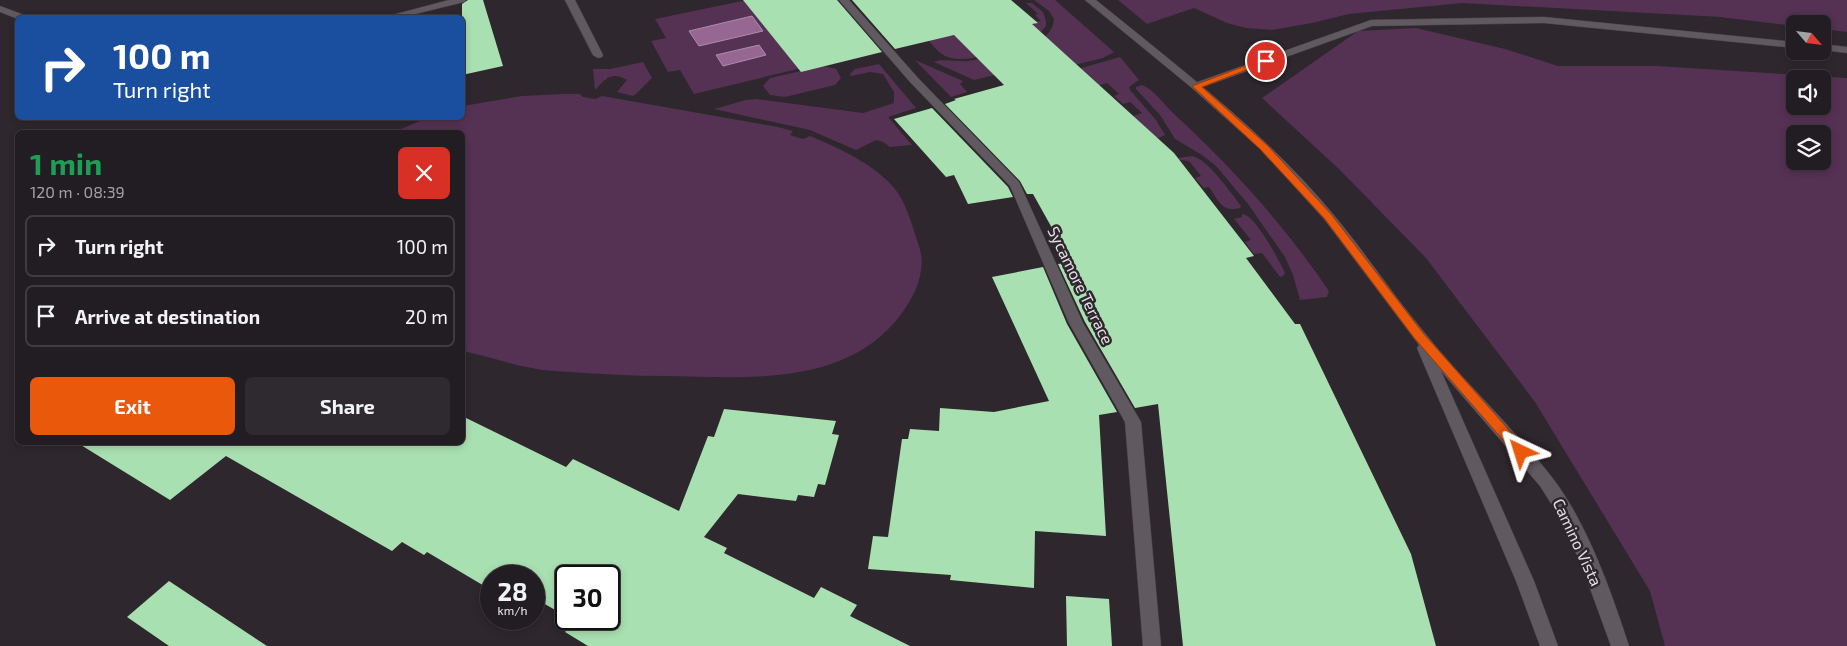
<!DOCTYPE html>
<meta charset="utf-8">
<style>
:root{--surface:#221d22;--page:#2e2a2f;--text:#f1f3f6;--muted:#a2a2a5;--line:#3f3b40;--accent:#ea580c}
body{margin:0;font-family:"Exo 2",sans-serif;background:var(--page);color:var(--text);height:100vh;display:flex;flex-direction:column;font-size:19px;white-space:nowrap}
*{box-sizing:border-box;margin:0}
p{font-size:16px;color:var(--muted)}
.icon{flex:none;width:28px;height:28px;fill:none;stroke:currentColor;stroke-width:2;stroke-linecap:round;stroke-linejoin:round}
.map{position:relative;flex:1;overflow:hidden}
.sheet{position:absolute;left:15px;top:130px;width:450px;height:315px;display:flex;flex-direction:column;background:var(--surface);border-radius:8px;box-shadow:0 2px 8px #0003,0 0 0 1px var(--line)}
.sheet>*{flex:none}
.top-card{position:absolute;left:15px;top:15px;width:450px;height:105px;border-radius:8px;box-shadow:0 2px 8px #0003,0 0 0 1px var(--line);background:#1a4fa0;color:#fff;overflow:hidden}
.needle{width:32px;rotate:118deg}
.buttons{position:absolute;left:1786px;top:15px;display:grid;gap:10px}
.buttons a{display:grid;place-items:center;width:45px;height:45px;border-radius:8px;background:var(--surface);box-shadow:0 2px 8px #0003,0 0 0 1px var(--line);font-size:25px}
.speed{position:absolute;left:480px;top:565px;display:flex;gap:10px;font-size:25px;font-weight:700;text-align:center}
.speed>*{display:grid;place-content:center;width:65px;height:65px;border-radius:50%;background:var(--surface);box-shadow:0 2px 8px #0003,0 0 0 1px var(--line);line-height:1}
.speed small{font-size:12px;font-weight:400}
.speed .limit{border:2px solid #111;border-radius:8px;background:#fff;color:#111}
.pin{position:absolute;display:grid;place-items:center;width:42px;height:42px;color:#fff;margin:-21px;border:2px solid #fff;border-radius:50%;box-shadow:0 1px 5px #0007}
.me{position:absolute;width:55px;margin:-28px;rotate:319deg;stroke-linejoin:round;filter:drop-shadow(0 0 4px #0008)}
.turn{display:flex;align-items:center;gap:18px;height:105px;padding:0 15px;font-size:22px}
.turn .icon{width:65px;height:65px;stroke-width:2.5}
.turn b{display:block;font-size:35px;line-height:42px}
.round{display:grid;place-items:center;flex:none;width:52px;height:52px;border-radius:8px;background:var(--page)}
.overview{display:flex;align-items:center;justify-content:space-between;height:85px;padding:0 15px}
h1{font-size:30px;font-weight:700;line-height:38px;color:#1e9e55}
.primary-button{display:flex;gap:10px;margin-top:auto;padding:10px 15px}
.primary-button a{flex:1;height:58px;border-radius:8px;background:var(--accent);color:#fff;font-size:20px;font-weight:700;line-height:58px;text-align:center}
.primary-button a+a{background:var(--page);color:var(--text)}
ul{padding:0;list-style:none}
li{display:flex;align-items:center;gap:15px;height:62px;margin:0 10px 8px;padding:0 5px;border:2px solid var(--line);border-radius:8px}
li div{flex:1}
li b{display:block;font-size:19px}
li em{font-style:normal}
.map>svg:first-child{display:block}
.green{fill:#553153;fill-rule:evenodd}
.water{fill:#976793;stroke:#ae8bab}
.building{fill:#a9e0b1}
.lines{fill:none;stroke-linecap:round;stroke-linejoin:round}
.service-casing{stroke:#474246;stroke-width:1}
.minor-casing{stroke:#474246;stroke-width:1}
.service{fill:#615960;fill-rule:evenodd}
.minor{fill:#615960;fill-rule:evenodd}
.route{fill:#ea580c;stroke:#983908}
.labels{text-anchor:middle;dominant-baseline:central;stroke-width:5;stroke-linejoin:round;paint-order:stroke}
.street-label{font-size:16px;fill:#e3dfe3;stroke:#2e272d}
</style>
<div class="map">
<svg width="1847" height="646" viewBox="0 0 1847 646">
<rect width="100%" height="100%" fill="#2e272d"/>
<g class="green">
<path d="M747,0L831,61L694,94L680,70L668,72L651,41L666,38L655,19Z"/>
<path d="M1034,0H1055L1114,52L1103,58L1054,70L1012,71L974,80L934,62C939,58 960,62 968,61C980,60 1034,45 1043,38C1050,33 1053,27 1054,19L1049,11Z"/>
<path d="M1118,0H1847V32L1823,29L1822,24H1795V26L1720,17L1462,3L1349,14L1312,23L1272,30L1246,28L1227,23L1194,8L1147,24Z"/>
<path d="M1026,3H1032L1043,12L1046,21V26L1038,36C1015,44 968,67 945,56C935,51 926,36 918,28L936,23L949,36L1041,21L1035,15L1038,14Z"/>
<path d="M1416,28L1505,49L1558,66H1657L1847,78V646H1665L1650,591L1535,402L1426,258L1339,169L1262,98L1358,31ZM1795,79H1822V106H1795ZM1795,134H1822V161H1795Z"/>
<path d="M1120,57L1139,80L1129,87L1130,90L1156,120L1165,135L1134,149L1133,116L1142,113L1130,102L1123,104L1114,96L1119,94L1107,83L1097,86L1078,69Z"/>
<path d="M915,60L963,81L960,84L967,92L951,97Z"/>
<path d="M643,62L652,78L636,94L633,96L617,92L627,80C612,71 606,78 595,90L593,69H610Z"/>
<path d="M879,64L916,108L888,117L912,145L890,147L883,142L876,140L856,150L810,130L714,109L746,100L756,99L863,113L894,103V92L883,74L870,72L851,76L850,74L855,69Z"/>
<path d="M823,66L836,69L841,78L835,85L785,97L770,95L763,86L770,78Z"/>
<path d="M1142,85C1153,89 1164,104 1173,113C1232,167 1284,225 1329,291L1327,297L1300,300L1293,275L1285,257L1248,204L1216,166L1202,155L1175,139L1160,115L1136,89V87Z"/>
<path d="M562,94H580L583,97L595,99L602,96L778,127L793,131L790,135L803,139L810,136C839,148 879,166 898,193C908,208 913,229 919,246C927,269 916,294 902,313C847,388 747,377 665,376C633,376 602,374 570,372C558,371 544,371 532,368C509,364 486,356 463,351L462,132H394L427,118H462L463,106L522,96Z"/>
<path d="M1192,156C1208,159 1231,193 1241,206L1240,208C1222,213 1218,200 1209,187L1204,188L1195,178L1201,176L1189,161L1171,159Z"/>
<path d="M1242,214C1255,214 1279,260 1285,273L1283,276L1280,277L1262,253L1254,254L1245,242L1251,240L1234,219L1242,217Z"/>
</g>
<g class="water">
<path d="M752,16L763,31L699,46L689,31Z"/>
<path d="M759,45L766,55L723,66L716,55Z"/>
</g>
<g class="building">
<path d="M468,0H483L503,66L462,75V4Z"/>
<path d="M743,0H837L882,52L801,72Z"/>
<path d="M852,0H1011L1038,23L1032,24L1174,153L1254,256L1246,258L1295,324H1300L1411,554L1436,646H1183L1158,404L1135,408L1085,322L1058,264L1071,262L1033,194H1027L1020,181L945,104L956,100L954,99L1004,85L954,35L895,49Z"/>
<path d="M932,108L1008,187L1013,197L968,204L954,175L946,177L894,119Z"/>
<path d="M1043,267L1067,324L1117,412L1099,415L1106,536L1035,531L1034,588L950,580L951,575L868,569L873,536L888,537L902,439H908L910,429L939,431L940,408L994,412L1049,401L992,277Z"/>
<path d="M724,409L836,421L832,434L839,435L825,485L818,484L814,497L798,495L796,501L738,494L704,537L727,548L724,553L814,598L821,587L857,605L850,616L910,646H588L565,632L575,621L570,619H609V576H566V616L534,598V576H496L491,573V590L427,552L424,555L402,542L392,551L226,456L170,500L76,442H462V416L566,467L573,459L679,511L708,436L714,437Z"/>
<path d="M169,581L267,646H169L127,617Z"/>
<path d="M1066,596L1109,599L1112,646H1067Z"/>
</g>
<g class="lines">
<defs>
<g id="service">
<path d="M565,0H575L603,55L602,57L598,58L593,55Z"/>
<path d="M1544,17L1795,42V48L1544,23L1372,26L1200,88L1196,89L1191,86L1192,84L1371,20Z"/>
<path d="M1822,44L1847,47V53L1822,50Z"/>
</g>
<g id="minor">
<path d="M449,0H466L464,2L399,18H381Z"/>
<path d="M839,0H849L918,78L1019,182L1083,323L1141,422L1161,646H1143L1125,422L1069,323L1010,186L910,82Z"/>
<path d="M1085,0H1096C1178,67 1265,132 1333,214C1365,252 1392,294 1424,332C1464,382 1512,426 1551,476C1587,522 1611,591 1629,646H1611L1580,561L1552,505L1540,486L1441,371L1534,581L1558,646H1540L1516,581L1417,348L1419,345L1324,219L1260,149L1192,88Z"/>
<path d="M0,6L27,16L28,18L18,19L0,12Z"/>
</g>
</defs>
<use href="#service" class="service-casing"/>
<use href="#minor" class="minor-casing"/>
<use href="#service" class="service"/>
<use href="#minor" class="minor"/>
</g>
<path class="route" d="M1263,59L1270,61L1202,87L1267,145L1331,214L1423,333L1525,448L1527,452L1525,455H1516L1415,339L1324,218L1260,149L1192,86Z"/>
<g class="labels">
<g class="street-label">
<text transform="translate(1081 285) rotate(64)">Sycamore Terrace</text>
<text transform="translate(1578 542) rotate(65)">Camino Vista</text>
</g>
</g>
</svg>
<div class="buttons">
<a><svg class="needle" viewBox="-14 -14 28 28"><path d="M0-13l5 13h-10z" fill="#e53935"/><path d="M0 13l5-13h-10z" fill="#a2a2a5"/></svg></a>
<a><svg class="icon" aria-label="sound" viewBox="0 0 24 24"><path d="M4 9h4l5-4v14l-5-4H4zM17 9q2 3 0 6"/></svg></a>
<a><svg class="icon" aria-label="layers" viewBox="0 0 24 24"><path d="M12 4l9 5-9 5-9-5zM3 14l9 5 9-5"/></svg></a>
</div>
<div class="speed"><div>28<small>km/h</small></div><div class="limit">30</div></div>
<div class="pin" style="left:1266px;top:61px;background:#d93025"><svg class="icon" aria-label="arrive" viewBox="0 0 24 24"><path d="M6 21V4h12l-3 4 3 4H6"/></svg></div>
<svg class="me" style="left:1521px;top:452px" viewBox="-20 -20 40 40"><path d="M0-17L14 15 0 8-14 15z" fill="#ea580c" stroke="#fff" stroke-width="4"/></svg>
<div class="top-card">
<div class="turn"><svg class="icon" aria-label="right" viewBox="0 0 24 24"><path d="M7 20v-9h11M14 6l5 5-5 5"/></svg><div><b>100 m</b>Turn right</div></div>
</div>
<section class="sheet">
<div class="overview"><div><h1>1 min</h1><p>120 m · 08:39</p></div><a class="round" style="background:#d93025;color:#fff"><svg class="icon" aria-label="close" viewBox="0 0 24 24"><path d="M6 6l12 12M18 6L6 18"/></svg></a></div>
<ul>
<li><svg class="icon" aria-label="right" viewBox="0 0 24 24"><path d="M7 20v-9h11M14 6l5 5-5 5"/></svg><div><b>Turn right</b></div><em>100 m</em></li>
<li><svg class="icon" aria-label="arrive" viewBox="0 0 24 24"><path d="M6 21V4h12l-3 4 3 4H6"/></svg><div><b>Arrive at destination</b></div><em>20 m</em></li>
</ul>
<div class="primary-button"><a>Exit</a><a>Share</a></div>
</section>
</div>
